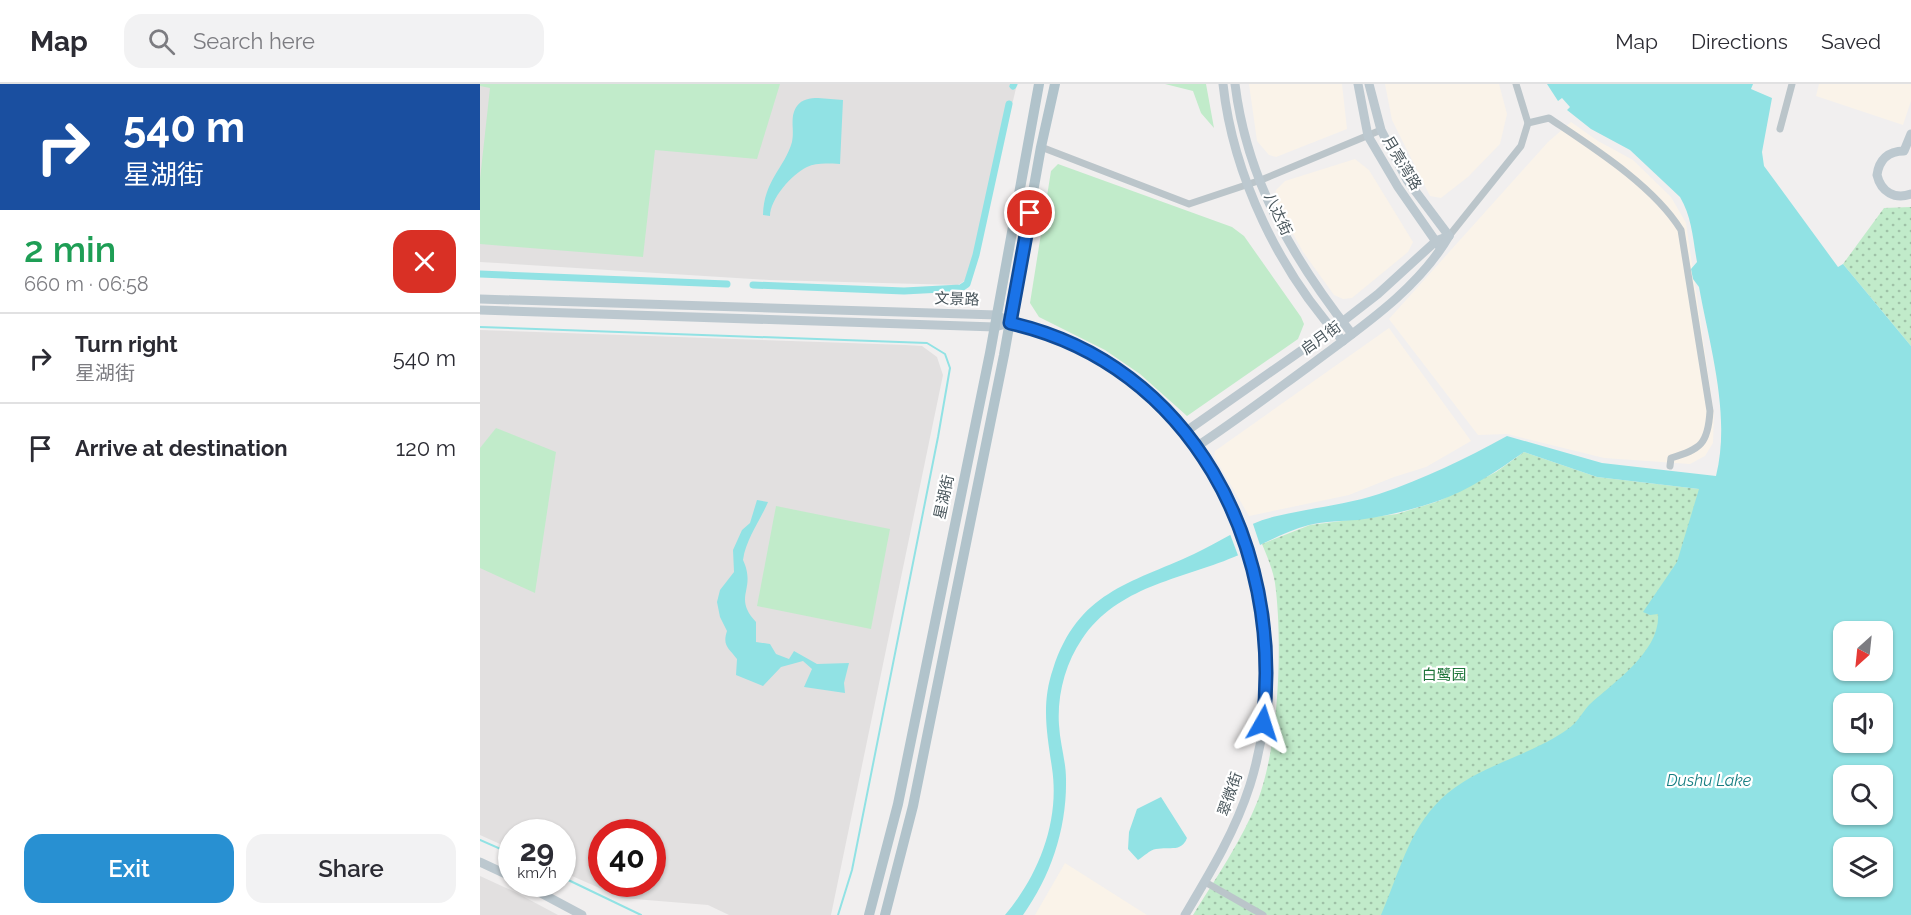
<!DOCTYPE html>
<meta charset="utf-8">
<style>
:root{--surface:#fff;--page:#f2f2f3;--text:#2b2b33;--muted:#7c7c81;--line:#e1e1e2;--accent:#2890d2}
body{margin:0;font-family:Raleway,"Noto Sans SC",sans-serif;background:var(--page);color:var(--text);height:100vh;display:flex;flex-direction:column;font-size:22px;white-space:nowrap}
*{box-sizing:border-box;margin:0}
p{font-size:20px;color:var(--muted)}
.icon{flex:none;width:33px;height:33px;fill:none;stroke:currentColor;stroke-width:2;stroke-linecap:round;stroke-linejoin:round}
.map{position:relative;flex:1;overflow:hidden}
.panel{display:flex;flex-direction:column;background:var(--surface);width:480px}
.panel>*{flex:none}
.guide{background:#1a4fa0;color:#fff;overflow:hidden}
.needle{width:39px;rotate:207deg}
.buttons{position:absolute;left:1353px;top:537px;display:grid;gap:12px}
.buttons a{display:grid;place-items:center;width:60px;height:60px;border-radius:12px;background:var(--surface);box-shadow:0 2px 4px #0004;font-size:30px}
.speed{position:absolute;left:18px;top:735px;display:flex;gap:12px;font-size:30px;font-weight:700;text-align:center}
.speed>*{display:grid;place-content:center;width:78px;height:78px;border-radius:50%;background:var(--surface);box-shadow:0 2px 4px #0004;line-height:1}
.speed small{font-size:15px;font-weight:400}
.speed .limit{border:9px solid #d22;background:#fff;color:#111}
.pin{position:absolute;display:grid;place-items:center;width:51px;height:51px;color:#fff;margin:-26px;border:3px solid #fff;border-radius:50%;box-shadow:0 2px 6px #0007}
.me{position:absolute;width:66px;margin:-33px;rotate:6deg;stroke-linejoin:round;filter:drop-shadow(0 0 4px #0008)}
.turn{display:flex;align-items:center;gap:21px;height:126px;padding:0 24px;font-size:27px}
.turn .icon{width:78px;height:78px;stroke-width:2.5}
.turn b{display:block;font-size:42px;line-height:51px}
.round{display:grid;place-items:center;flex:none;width:63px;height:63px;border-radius:18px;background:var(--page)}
.head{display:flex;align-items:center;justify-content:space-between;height:102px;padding:0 24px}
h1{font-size:36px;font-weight:600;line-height:45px;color:#1e9e55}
.cta{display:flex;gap:12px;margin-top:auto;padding:12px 24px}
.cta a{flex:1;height:69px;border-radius:18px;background:var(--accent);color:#fff;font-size:24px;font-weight:600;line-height:69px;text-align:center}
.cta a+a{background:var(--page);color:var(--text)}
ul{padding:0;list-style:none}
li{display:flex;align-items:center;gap:18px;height:90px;padding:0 24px;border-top:2px solid var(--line)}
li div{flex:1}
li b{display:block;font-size:22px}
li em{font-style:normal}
header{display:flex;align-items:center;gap:36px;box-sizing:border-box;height:84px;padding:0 30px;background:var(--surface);border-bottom:2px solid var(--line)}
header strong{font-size:28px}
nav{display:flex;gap:33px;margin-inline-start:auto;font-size:21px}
.search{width:420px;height:54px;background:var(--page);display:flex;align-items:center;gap:15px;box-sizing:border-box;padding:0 21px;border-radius:18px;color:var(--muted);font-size:22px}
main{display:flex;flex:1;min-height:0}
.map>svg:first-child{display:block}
.commercial{fill:#faf3e9}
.education{fill:#e2e0e0;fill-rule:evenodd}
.grass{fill:#c1ebca}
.park{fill:url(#park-dots)}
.water{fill:#91e2e4;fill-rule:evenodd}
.pier{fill:#f1efef}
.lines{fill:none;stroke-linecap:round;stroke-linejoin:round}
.stream{stroke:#91e2e4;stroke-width:2}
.canal{stroke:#91e2e4;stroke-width:7}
.street{stroke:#bbc5ca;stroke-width:7}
.secondary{stroke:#bcc8cf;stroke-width:9}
.primary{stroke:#b1c3cb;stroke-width:10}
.route-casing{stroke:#114b97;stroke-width:15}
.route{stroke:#1a73e8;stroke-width:10}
.labels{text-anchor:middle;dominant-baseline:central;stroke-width:4.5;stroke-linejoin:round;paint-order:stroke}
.street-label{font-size:15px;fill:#48555b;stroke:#fff}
.park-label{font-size:15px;fill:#1f763b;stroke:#fff}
.water-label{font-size:16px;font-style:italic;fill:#177e82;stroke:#fff}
</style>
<header>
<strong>Map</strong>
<div class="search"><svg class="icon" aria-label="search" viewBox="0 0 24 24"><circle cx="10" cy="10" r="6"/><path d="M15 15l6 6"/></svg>Search here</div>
<nav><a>Map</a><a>Directions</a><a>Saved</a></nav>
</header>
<main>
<section class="panel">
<div class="guide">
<div class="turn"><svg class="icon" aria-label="right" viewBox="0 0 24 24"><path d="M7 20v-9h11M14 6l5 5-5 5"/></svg><div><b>540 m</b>星湖街</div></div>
</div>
<div class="head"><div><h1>2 min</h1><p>660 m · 06:58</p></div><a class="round" style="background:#d93025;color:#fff"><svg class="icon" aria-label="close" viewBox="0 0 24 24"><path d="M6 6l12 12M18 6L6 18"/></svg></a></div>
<ul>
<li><svg class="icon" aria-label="right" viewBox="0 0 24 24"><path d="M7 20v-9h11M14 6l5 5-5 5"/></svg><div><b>Turn right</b><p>星湖街</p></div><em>540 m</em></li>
<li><svg class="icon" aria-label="arrive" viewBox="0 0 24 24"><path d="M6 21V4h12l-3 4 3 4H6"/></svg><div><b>Arrive at destination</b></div><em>120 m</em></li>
</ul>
<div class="cta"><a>Exit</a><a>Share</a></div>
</section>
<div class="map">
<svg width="1431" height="831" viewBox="0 0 1431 831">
<defs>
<pattern id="park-dots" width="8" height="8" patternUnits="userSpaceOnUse" patternTransform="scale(1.5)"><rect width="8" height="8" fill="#c1ebca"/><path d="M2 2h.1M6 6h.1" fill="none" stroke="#9fc1a7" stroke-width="1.8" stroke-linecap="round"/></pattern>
</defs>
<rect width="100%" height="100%" fill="#f1efef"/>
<g class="commercial">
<path d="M769,0H862L867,45L796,73L789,71L777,57Z"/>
<path d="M905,0H1019L1027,30L1020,60L988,93L961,114L950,112L912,36Z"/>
<path d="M1339,0H1431V17L1423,41L1336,12Z"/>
<path d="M1091,38L1118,57L1153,76L1191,113L1206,139L1234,330L1233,359L1225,372L1210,380L1124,374L1027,350L998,351L909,235L1068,58Z"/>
<path d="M875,75L889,86L933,158L928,168L872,214L863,215L854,211L823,168L794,115L796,106L805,97Z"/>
<path d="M909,244L991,357L946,383L914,393L869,411L769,432L734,372L735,367Z"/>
<path d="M585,779L667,831H555Z"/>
</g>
<g class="education">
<path d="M0,0H537L493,184L486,196L478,201L289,196L0,178Z"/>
<path d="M0,246L426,261L442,262L457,273L463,291L351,831H249L228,821L142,814L83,788L82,748H32L31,765L0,751ZM122,748H172V800H122Z"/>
<path d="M0,792L33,807L78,831H0Z"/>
</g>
<g class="grass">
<path d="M0,0H300L277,75L175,66L163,173L0,160V95L10,4L0,2Z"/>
<path d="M685,0H726L734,44L721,29L713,7Z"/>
<path d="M578,80L752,143L764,152L821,233L824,240L818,255L707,332L660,290L625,266L559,233L550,219L571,87Z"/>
<path d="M16,344L76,368L55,509L0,484V364Z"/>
<path d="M296,422L410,445L391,545L277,522Z"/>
</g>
<g class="park">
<path d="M1431,123V262L1363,180L1404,124Z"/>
<path d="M1044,368L1117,393L1219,405L1228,514L999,831H713C736,794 762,756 778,716C799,660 803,558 795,499C793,486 787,472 782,460L830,441L917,430L959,417L1016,388Z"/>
</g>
<g class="water">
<path d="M1067,0H1273L1271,5L1292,14L1282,68L1284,82L1358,183L1363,180L1431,262V831H901C919,790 928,747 961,715C997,681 1049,673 1088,645C1097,639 1102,629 1109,621C1133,599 1181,567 1178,530L1170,531L1163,528L1197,478L1219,405L1117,393L1044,368C1017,387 989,406 958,417C932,426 906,432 878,436C862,437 845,437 829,441C802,448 779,463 754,473C699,496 638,502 602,555C585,580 577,612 579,641C580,660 586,677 586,695C587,744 571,792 543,831H525C559,791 580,737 572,684C567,649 561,620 573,585C598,508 649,500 714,470C741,457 768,438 797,432C831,424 865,421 899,410C944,395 985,375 1027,352L1122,379L1236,392C1251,332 1230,263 1219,203L1213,195L1211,185L1217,178C1213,156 1212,133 1200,113L1150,66L1111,45L1087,26L1090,23L1082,14L1078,17ZM1364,548H1402V586H1364ZM1364,620H1402V658H1364ZM1364,692H1402V730H1364ZM1364,764H1402V802H1364Z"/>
<path d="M338,14L363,16L360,80C350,80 337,78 327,83C312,90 290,115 290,132L283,131C284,96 304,85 312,58C315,46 309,33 317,22C322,15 330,14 338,14Z"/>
<path d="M277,416L288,418C280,437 266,455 263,476C277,506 252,512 276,538V558L290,560L296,570L309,575L314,567L337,580L369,579L364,599L365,609L324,603L332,585L323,577L301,583L283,602L256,591L257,575C249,564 242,562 247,547L240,533L237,518L240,506L254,488L253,466L262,446L270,439Z"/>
<path d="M681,713L707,754C701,769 690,762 676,765C670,766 664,772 658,776L648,765L649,748L657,725Z"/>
</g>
<path class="pier" d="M772,437L781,464L759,474L750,450Z"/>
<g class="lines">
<g class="stream">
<path d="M0,243L447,259L465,270L470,284L458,353L372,786L358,831"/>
<path d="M0,756L32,770"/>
<path d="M82,793L161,831"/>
</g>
<g class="canal">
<path d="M533,2L534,0"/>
<path d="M0,190L247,200"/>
<path d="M273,201L424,207L481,204L487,200L496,171L529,20"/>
</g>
<g class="street">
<path d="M1048,39L1069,34C1112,63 1173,101 1201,146L1230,327C1228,360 1221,365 1191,374L1190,382"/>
<path d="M1300,45L1312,0"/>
<path d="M561,63L709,120L781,96L901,46"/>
<path d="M969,152L1041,62L1048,39L1036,0"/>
<path d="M725,798L783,831"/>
</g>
<g class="secondary">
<path d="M743,0C753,92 800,189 863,257"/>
<path d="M755,0C767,97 813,175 872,250"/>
<path d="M878,0L888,52L918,103L959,162"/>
<path d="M889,0L901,46L927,96L969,152"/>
<path d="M1431,50L1424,67C1408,67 1399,76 1397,91C1401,108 1415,116 1431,110"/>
<path d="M0,215L517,231C534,242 553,244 572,251C603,262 632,279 658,300C774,392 813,563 770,701C755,748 730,789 705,831"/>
<path d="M0,226L515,243L529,239"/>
<path d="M705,348L862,238L898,210L956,157L969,152"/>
<path d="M716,363C754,338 791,310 828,283C878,245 937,207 969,152"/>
<path d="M0,778L32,793"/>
<path d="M44,800L102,831"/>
</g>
<g class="primary">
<path d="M389,831L418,720L510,269L559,0"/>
<path d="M405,831L433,722L524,271L561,63L575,0"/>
</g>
</g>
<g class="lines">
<defs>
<path id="route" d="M550,129L530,239C712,280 804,462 783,639"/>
</defs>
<use href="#route" class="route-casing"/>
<use href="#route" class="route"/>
</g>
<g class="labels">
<g class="street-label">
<text transform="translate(922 79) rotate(59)">月亮湾路</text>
<text transform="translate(798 130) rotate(65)">八达街</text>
<text transform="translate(477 215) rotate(2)">文景路</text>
<text transform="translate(841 254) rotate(-36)">启月街</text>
<text transform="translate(464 413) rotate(-78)">星湖街</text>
<text transform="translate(750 710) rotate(-71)">翠微街</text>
</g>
<g class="park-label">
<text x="964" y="591">白鹭园</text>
</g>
<g class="water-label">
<text x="1229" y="696">Dushu Lake</text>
</g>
</g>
</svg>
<div class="buttons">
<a><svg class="needle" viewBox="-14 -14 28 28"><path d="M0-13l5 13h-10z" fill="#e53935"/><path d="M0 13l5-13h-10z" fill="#7c7c81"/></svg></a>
<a><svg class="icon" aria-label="sound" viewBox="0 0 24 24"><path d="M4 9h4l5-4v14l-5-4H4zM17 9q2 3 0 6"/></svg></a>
<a><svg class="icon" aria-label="search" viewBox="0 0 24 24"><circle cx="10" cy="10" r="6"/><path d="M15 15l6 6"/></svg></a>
<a><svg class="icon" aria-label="layers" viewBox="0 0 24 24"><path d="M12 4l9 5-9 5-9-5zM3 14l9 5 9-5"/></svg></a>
</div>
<div class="speed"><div>29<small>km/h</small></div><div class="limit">40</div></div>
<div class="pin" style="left:550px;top:129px;background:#d93025"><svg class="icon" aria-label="arrive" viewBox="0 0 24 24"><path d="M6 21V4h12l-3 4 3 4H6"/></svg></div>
<svg class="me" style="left:783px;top:639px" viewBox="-20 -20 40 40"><path d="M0-17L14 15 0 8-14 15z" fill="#1a73e8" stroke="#fff" stroke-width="4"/></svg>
</div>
</main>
